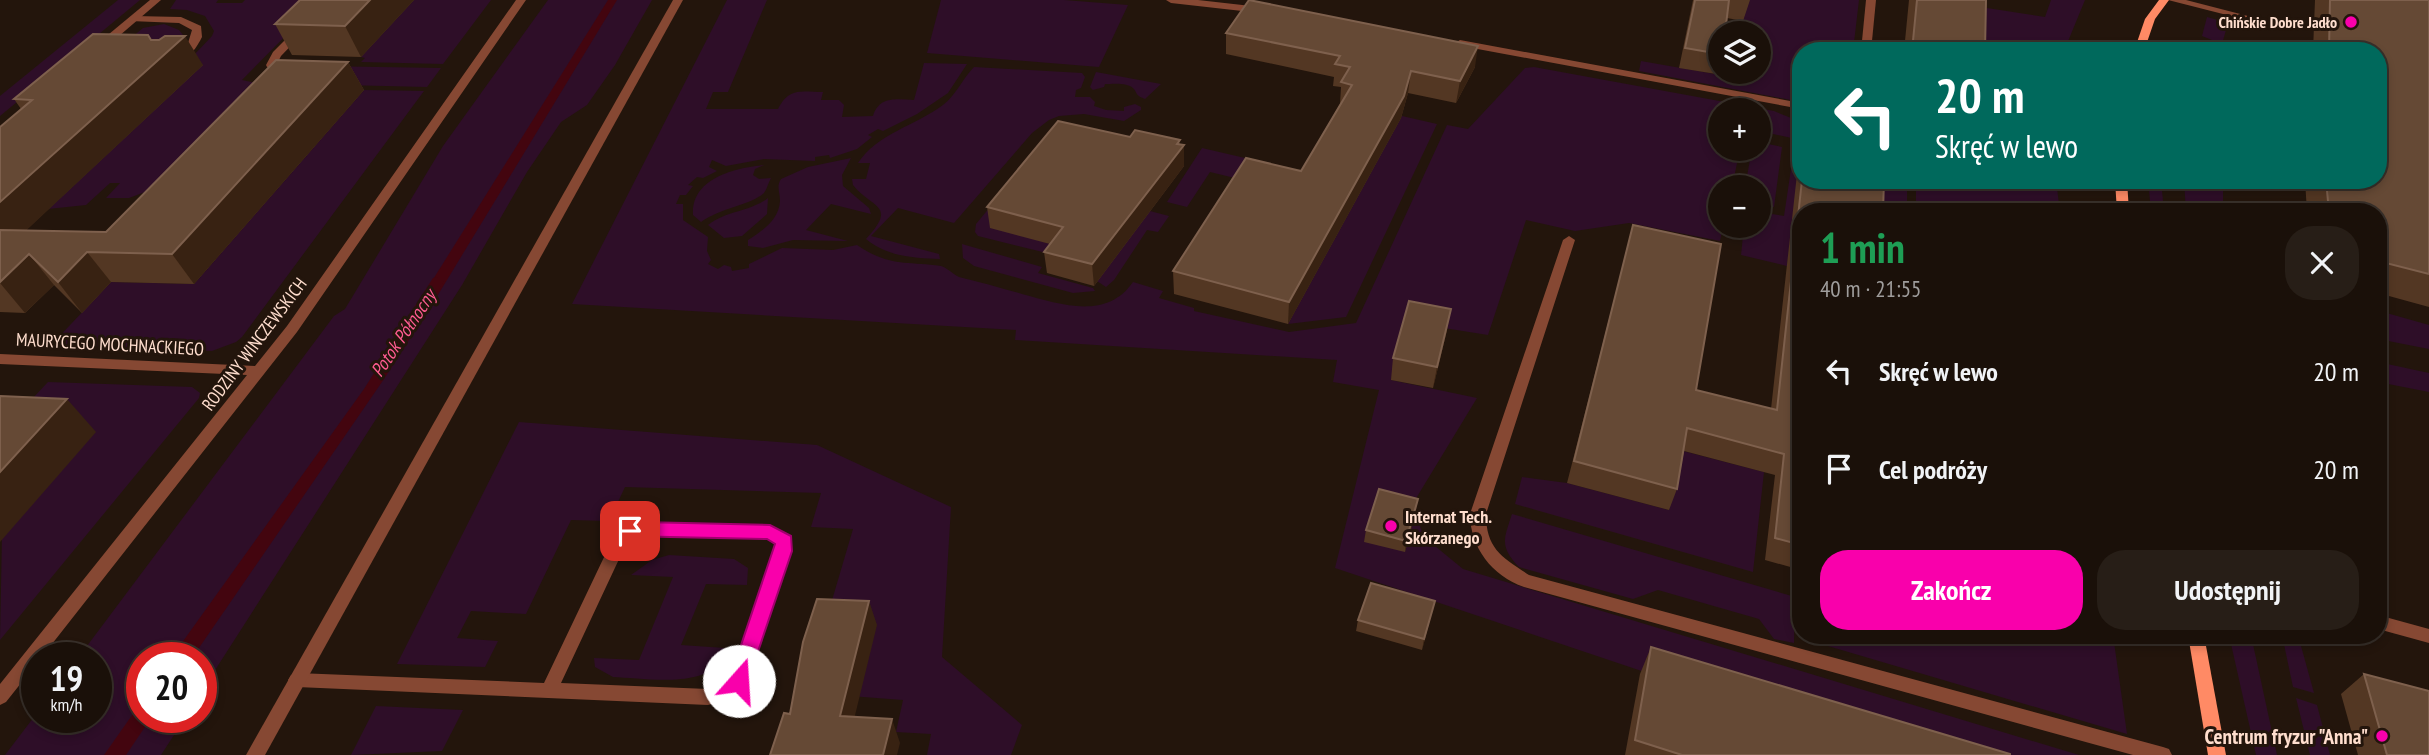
<!DOCTYPE html>
<html lang="pl">
<meta charset="utf-8">
<style>
:root{--surface:#1a1009;--page:#271e17;--text:#f1f3f6;--muted:#9f9d9c;--line:#38302a;--accent:#f900ab}
body{margin:0;font-family:"PT Sans Narrow",sans-serif;background:var(--page);color:var(--text);height:100vh;display:flex;flex-direction:column;font-size:26px;white-space:nowrap}
*{box-sizing:border-box;margin:0}
p{font-size:23px;color:var(--muted)}
.icon{flex:none;width:38px;height:38px;fill:none;stroke:currentColor;stroke-width:2;stroke-linecap:round;stroke-linejoin:round}
.map{position:relative;flex:1;overflow:hidden}
.details{position:absolute;left:1792px;top:203px;width:595px;height:441px;display:flex;flex-direction:column;background:var(--surface);border-radius:28px;box-shadow:0 4px 10px #0003,0 0 0 2px var(--line)}
.details>*{flex:none}
.guide{position:absolute;left:1792px;top:42px;width:595px;height:147px;border-radius:28px;box-shadow:0 4px 10px #0003,0 0 0 2px var(--line);background:#00695c;color:#fff;overflow:hidden}
.buttons{position:absolute;left:1708px;top:21px;display:grid;gap:14px}
.buttons a{display:grid;place-items:center;width:63px;height:63px;border-radius:50%;background:var(--surface);box-shadow:0 4px 10px #0003,0 0 0 2px var(--line);font-size:35px}
.speed{position:absolute;left:21px;top:642px;display:flex;gap:14px;font-size:35px;font-weight:700;text-align:center}
.speed>*{display:grid;place-content:center;width:91px;height:91px;border-radius:50%;background:var(--surface);box-shadow:0 4px 10px #0003,0 0 0 2px var(--line);line-height:1}
.speed small{font-size:18px;font-weight:400}
.speed .limit{border:10px solid #d22;background:#fff;color:#111}
.pin{position:absolute;display:grid;place-items:center;width:60px;height:60px;color:#fff;margin:-30px;border-radius:14px;box-shadow:0 4px 10px #0006}
.me{position:absolute;width:77px;margin:-38px;rotate:19deg;stroke-linejoin:round;filter:drop-shadow(0 0 5px #0008)}
.turn{display:flex;align-items:center;gap:24px;height:147px;padding:0 28px;font-size:32px}
.turn .icon{width:91px;height:91px;stroke-width:2.5}
.turn b{display:block;font-size:49px;line-height:60px}
.round{display:grid;place-items:center;flex:none;width:74px;height:74px;border-radius:28px;background:var(--page)}
.headline{display:flex;align-items:center;justify-content:space-between;height:119px;padding:0 28px}
h1{font-size:42px;font-weight:600;line-height:52px;color:#1e9e55}
.action{display:flex;gap:14px;margin-top:auto;padding:14px 28px}
.action a{flex:1;height:80px;border-radius:28px;background:var(--accent);color:#fff;font-size:28px;font-weight:600;line-height:80px;text-align:center}
.action a+a{background:var(--page);color:var(--text)}
ul{padding:0;list-style:none}
li{display:flex;align-items:center;gap:21px;height:98px;padding:0 28px}
li div{flex:1}
li b{display:block;font-size:26px}
li em{font-style:normal}
.map>svg:first-child{display:block}
.green{fill:#2e0e28}
.water{fill:#43050f}
.lines{fill:none;stroke-linecap:round;stroke-linejoin:round}
.stream{fill:#43050f;fill-rule:evenodd}
.lane{fill:#864833;fill-rule:evenodd}
.street{fill:#864833;fill-rule:evenodd}
.secondary{fill:#ff8a65;fill-rule:evenodd}
.wall{fill:#533723}
.shaded-wall{fill:#382212}
.building{fill:#654935;stroke:#7e604d;stroke-width:2}
.route{fill:#f900ab;stroke:#a2006f;stroke-width:2}
.poi-dot{fill:#f900ab;stroke:#23150c;stroke-width:2.5}
.labels{text-anchor:middle;dominant-baseline:central;stroke-width:6;stroke-linejoin:round;paint-order:stroke}
.far-poi-label{font-size:16px;font-weight:bold;fill:#ffdece;stroke:#23150c;text-anchor:end}
.street-label{font-size:18px;fill:#ffdece;stroke:#23150c}
.poi-label{font-size:18px;font-weight:bold;fill:#ffdece;stroke:#23150c;text-anchor:start}
.water-label{font-size:19px;font-style:italic;fill:#ff5c91;stroke:#23150c}
.near-poi-label{font-size:21px;font-weight:bold;fill:#ffdece;stroke:#23150c;text-anchor:end}
</style>
<div class="map">
<svg width="2429" height="755" viewBox="0 0 2429 755">
<rect width="100%" height="100%" fill="#23150c"/>
<g class="green">
<path d="M118,0H140L0,116V96Z"/>
<path d="M176,0H218L216,3H242L245,0H321L242,80L261,84L158,187L129,198H106L120,183H110L86,205L48,209L212,36L214,31L205,16L187,10L170,9Z"/>
<path d="M414,0H491L443,64L361,62L365,58L361,57Z"/>
<path d="M548,0H652L615,65L587,105L561,122L527,172L462,285L201,692V658H142V718H185L161,755H5L37,713V718H96V658H78L334,316L345,309L443,146Z"/>
<path d="M727,0H767L728,92H713L706,109H778C789,87 802,92 823,92L821,100H839L844,105L842,117L873,116C879,96 896,99 914,100L924,63L967,64L948,93L917,114L883,131L878,129L868,135L872,137L857,149L830,158L829,155L815,157V161L764,159L726,166L712,160L709,167L717,171L703,178L697,177L688,185L693,186L686,195H680L676,204H683V220L708,237L707,251L711,260L708,264L718,269L724,265L731,267L732,271L749,268V264L782,248L833,250L857,245C890,267 905,261 941,266C946,267 953,274 959,277C980,282 1001,288 1022,294C1060,304 1106,321 1133,282L1163,291L1159,298L1194,308V311L1289,332L1356,323L1447,125L1468,129L1525,68L1534,67L1774,111L1801,122V140L1759,131V110H1720V149H1740L1732,187H1720V226H1723L1720,241L1629,223L1575,231L1526,220L1488,335L1406,322L1391,380L1477,398L1412,505L1424,537L1463,569L2079,755H1892L1335,568L1379,390L1333,382L1337,360L1015,340L1016,330L572,304Z"/>
<path d="M941,0H1064L1128,5L1099,67L927,53Z"/>
<path d="M1746,0H1859L1853,51H1801V102L1639,71L1641,61L1732,77L1733,72H1759V33H1741Z"/>
<path d="M2051,0H2085L2064,51H1973L1974,6L2045,17Z"/>
<path d="M2207,17L2228,23L2222,44L2202,36Z"/>
<path d="M164,24L179,30L183,35L180,44L113,53L143,28Z"/>
<path d="M317,66L441,68L427,87L300,84Z"/>
<path d="M974,67L1082,73L1085,77L1081,88L1076,90L1075,97H1090L1095,102L1094,106L1106,110L1124,111V107L1135,104L1141,107V110L1124,121L1084,114L1059,116L1049,120L1032,133L954,223L898,208L871,236L939,254L940,259C914,258 888,257 866,239C898,204 872,209 853,185L852,179H866L870,163H858C878,133 915,126 943,105C957,94 962,79 974,67Z"/>
<path d="M1096,72L1161,84L1145,99C1136,96 1137,93 1134,89C1128,82 1113,84 1105,84L1104,87L1093,90L1090,87Z"/>
<path d="M364,90L424,91L242,337L236,342L212,351L51,345L111,282L194,284Z"/>
<path d="M1402,116L1437,124L1346,317L1288,324Z"/>
<path d="M1048,137L991,227L1065,248L1059,256L978,236L975,232L976,224Z"/>
<path d="M1759,142L1782,147L1774,207L1759,204V187H1745L1752,149H1759Z"/>
<path d="M1202,148L1288,168L1284,190L1210,172L1187,207L1167,202Z"/>
<path d="M1794,149L1801,150V157L1787,266L1741,255L1744,226H1759V212L1784,216Z"/>
<path d="M851,158L842,175L843,186L869,208L871,214L831,204L806,230L848,241L793,240L763,248L748,246V240C762,231 779,220 780,201C780,192 776,187 781,179L808,167Z"/>
<path d="M764,165L755,169L753,175L759,179L771,178C768,183 767,189 764,193C751,205 720,208 701,222L693,215C691,178 735,168 764,165Z"/>
<path d="M1876,180H1907V212H1874Z"/>
<path d="M1916,180H2056L2060,212H1916Z"/>
<path d="M2148,180H2161L2164,212H2151Z"/>
<path d="M2184,180H2223V212H2186Z"/>
<path d="M768,198L767,214L742,236L724,238L708,225C728,210 750,212 768,198Z"/>
<path d="M1146,210L1169,216L1158,232L1147,230L1114,280L1106,287L1097,281Z"/>
<path d="M962,244L1042,267L1038,273L1093,288L1095,291L1073,293L974,266L963,258Z"/>
<path d="M2383,312L2429,325V349L2378,339V329L2386,330Z"/>
<path d="M2378,362L2429,373V392L2378,382Z"/>
<path d="M48,382L192,387L200,393L199,398L0,640L4,429Z"/>
<path d="M519,422L817,445L951,507L942,657L1022,725L1011,755H927L931,734L896,732L903,700L850,696L825,624L853,529L811,527L821,493L625,487L609,521L571,520L526,614L471,611L457,638L498,641L485,667L397,664Z"/>
<path d="M1679,450L1764,472L1753,572L1515,504L1522,477L1567,483L1669,510Z"/>
<path d="M1512,514L1795,597L1794,643L1774,639L1759,619L1658,590L1633,599L1519,567C1499,546 1504,539 1512,514Z"/>
<path d="M669,555L734,559L748,568L747,585L706,584L681,645L725,648C723,652 722,659 719,663C700,688 641,678 613,677L595,667L594,658L639,660L673,577L631,575L652,560Z"/>
<path d="M1810,635H2113L2127,734L1811,641Z"/>
<path d="M2229,635H2251L2277,755H2256Z"/>
<path d="M2282,635H2298L2314,693L2293,687Z"/>
<path d="M2296,698L2317,705L2330,755H2310Z"/>
<path d="M376,706L463,710L442,751L351,755Z"/>
</g>
<g class="water">
<path d="M608,0H617L436,298L422,297Z"/>
<path d="M417,305H431L384,379L192,658H171L364,389Z"/>
<path d="M142,701V718H151L126,755H104Z"/>
</g>
<g class="lines">
<path class="stream" d="M438,277L444,281L418,323H408L406,320L408,317L433,278Z"/>
<g class="lane">
<path d="M1166,0H1198L1260,7L1265,10L1260,13L1171,3Z"/>
<path d="M1866,0H1876L1871,51H1861Z"/>
<path d="M2168,0H2186L2279,24L2274,27Z"/>
<path d="M134,16L181,17L201,26L202,37C197,47 188,62 175,60V56L188,43L192,30L179,23L130,21V17Z"/>
<path d="M300,28L305,31L281,56L277,64L292,70V74H284L267,67L266,65L273,52L296,29Z"/>
<path d="M1460,40L1801,103V109L1456,45L1455,43Z"/>
<path d="M1569,236L1575,240L1486,514C1486,549 1502,557 1529,575L2163,747L2169,749L2172,755H2133L1524,587C1492,576 1470,547 1470,514L1563,240Z"/>
<path d="M640,523L770,526L790,537L792,551L745,686L731,699L708,705L297,687L291,685L288,680L291,675L297,673L544,683L616,532ZM641,535L767,538L776,544V551L732,677L720,687L708,689L561,683L628,540Z"/>
<path d="M2378,615L2429,629V643L2378,629Z"/>
</g>
<g class="street">
<path d="M150,0H161L105,48H97V44Z"/>
<path d="M516,0H526L297,332L41,658H37V663L6,702L0,705V684L247,375L0,364V354L255,366L287,326Z"/>
<path d="M673,0H683L265,755H246Z"/>
</g>
<g class="secondary">
<path d="M2159,0H2169L2155,19L2144,51H2134L2145,19Z"/>
<path d="M2115,180H2127L2129,212H2117Z"/>
<path d="M2188,635H2204L2226,755H2208Z"/>
</g>
</g>
<g class="wall">
<path d="M300,0H414L361,57L292,55L275,24Z"/>
<path d="M1693,0H1750L1743,21L1727,18L1720,33V61L1716,74L1679,68Z"/>
<path d="M1909,0H1917L1985,51H1904Z"/>
<path d="M2315,0H2429V307L2378,293V212H2307L2305,180H2378V51H2313Z"/>
<path d="M1226,33L1475,67L1456,103L1408,93L1401,118L1288,324L1174,294L1173,271L1301,171L1340,104L1341,87L1333,86L1334,77L1226,54Z"/>
<path d="M151,40L203,65L26,230L106,232L348,62L364,90L194,284L111,282L82,313L54,285L25,313L0,312V127L21,109L14,99Z"/>
<path d="M1130,137L1184,145V166L1094,286L1047,273L1044,252L1050,244L990,228L987,207Z"/>
<path d="M1801,153V180H1884L1801,212V570L1765,560L1775,475L1684,451L1677,489L1669,510L1567,483L1633,225L1696,390L1771,409L1799,156Z"/>
<path d="M1447,330L1433,388L1391,380L1393,358Z"/>
<path d="M1416,511L1405,552L1364,542L1366,530Z"/>
<path d="M1432,612L1422,650L1356,631L1358,620Z"/>
<path d="M1651,647L2010,755H1625L1640,674Z"/>
<path d="M2364,674L2429,755H2358L2341,694Z"/>
</g>
<g class="shaded-wall">
<path d="M370,0H414L361,57L345,26Z"/>
<path d="M185,36L203,65L0,255V202Z"/>
<path d="M1478,46L1475,67L1456,103L1460,81Z"/>
<path d="M348,62L364,90L194,284L172,254Z"/>
<path d="M1411,71L1408,93L1401,118L1288,324L1289,302Z"/>
<path d="M1180,140V150L1184,145V166L1094,286L1092,264Z"/>
<path d="M87,252L111,282L82,313L58,282Z"/>
<path d="M29,254L54,285L25,313L0,283V282Z"/>
<path d="M1451,309L1447,330L1433,388L1437,367Z"/>
<path d="M67,399L96,432L0,542V472Z"/>
<path d="M1418,499L1416,511L1405,552L1406,541Z"/>
<path d="M869,601L877,625L849,740L840,716Z"/>
<path d="M1435,601L1432,612L1422,650L1424,639Z"/>
<path d="M892,719L900,743L897,755H883Z"/>
</g>
<g class="building">
<path d="M300,0H370L345,26L275,24Z"/>
<path d="M1249,0L1478,46L1460,81L1411,71L1404,96L1289,302L1173,271L1246,158L1301,171L1352,85L1341,82L1350,67L1335,64L1340,56L1226,33Z"/>
<path d="M1695,0H1729L1725,33H1720V54L1685,48Z"/>
<path d="M1917,0H1986L1985,51H1912Z"/>
<path d="M2330,0H2429V274L2378,261V212H2329L2326,180H2378V51H2329Z"/>
<path d="M93,34L148,35L151,40H159L165,36H185L0,202V127L32,100L14,99Z"/>
<path d="M276,60L348,62L172,254L87,252L58,282L29,254L0,282V230L106,232Z"/>
<path d="M1058,121L1130,137L1135,130L1180,140L1177,144L1184,145L1092,264L1044,252L1063,227L987,207Z"/>
<path d="M1802,180H1884L1883,212H1801V545L1775,538L1784,454L1687,428L1677,489L1574,461L1633,225L1721,244L1696,390L1777,410Z"/>
<path d="M1409,301L1451,309L1437,367L1393,358Z"/>
<path d="M0,396L67,399L0,472Z"/>
<path d="M1379,489L1418,499L1406,541L1366,530Z"/>
<path d="M1371,583L1435,601L1424,639L1358,620Z"/>
<path d="M817,599L869,601L840,716L892,719L883,755H770L784,713L790,714L803,642Z"/>
<path d="M1651,647L2010,754V755H1682L1635,740Z"/>
<path d="M2364,674L2429,691V755H2387Z"/>
</g>
<path class="route" d="M640,522L770,525L791,536L792,551L746,687L739,690L732,687L729,681L775,544L767,539L624,536L621,531L624,526Z"/>
<g class="poi-dot">
<circle cx="2351" cy="22" r="7"/>
<circle cx="1391" cy="526" r="7"/>
<circle cx="2382" cy="736" r="7"/>
</g>
<g class="labels">
<g class="far-poi-label">
<text x="2337" y="22">Chińskie Dobre Jadło</text>
</g>
<g class="street-label">
<text transform="translate(110 344) rotate(3)">MAURYCEGO MOCHNACKIEGO</text>
<text transform="translate(254 344) rotate(-53)">RODZINY WINCZEWSKICH</text>
</g>
<g class="poi-label">
<text x="1405" y="516">Internat Tech.<tspan x="1405" dy="21">Skórzanego</tspan></text>
</g>
<g class="water-label">
<text transform="translate(403 333) rotate(-56)">Potok Północny</text>
</g>
<g class="near-poi-label">
<text x="2368" y="736">Centrum fryzur "Anna"</text>
</g>
</g>
</svg>
<div class="buttons">
<a><svg class="icon" aria-label="layers" viewBox="0 0 24 24"><path d="M12 4l9 5-9 5-9-5zM3 14l9 5 9-5"/></svg></a>
<a>+</a>
<a>−</a>
</div>
<div class="speed"><div>19<small>km/h</small></div><div class="limit">20</div></div>
<div class="pin" style="left:630px;top:531px;background:#d93025"><svg class="icon" aria-label="arrive" viewBox="0 0 24 24"><path d="M6 21V4h12l-3 4 3 4H6"/></svg></div>
<svg class="me" style="left:739px;top:681px" viewBox="-20 -20 40 40"><circle r="19" fill="#fff"/><path d="M0-13L10 11 0 6-10 11z" fill="#f900ab"/></svg>
<div class="guide">
<div class="turn"><svg class="icon" aria-label="left" viewBox="0 0 24 24"><path d="M17 20v-9H6M10 6l-5 5 5 5"/></svg><div><b>20 m</b>Skręć w lewo</div></div>
</div>
<section class="details">
<div class="headline"><div><h1>1 min</h1><p>40 m · 21:55</p></div><a class="round"><svg class="icon" aria-label="close" viewBox="0 0 24 24"><path d="M6 6l12 12M18 6L6 18"/></svg></a></div>
<ul>
<li><svg class="icon" aria-label="left" viewBox="0 0 24 24"><path d="M17 20v-9H6M10 6l-5 5 5 5"/></svg><div><b>Skręć w lewo</b></div><em>20 m</em></li>
<li><svg class="icon" aria-label="arrive" viewBox="0 0 24 24"><path d="M6 21V4h12l-3 4 3 4H6"/></svg><div><b>Cel podróży</b></div><em>20 m</em></li>
</ul>
<div class="action"><a>Zakończ</a><a>Udostępnij</a></div>
</section>
</div>
